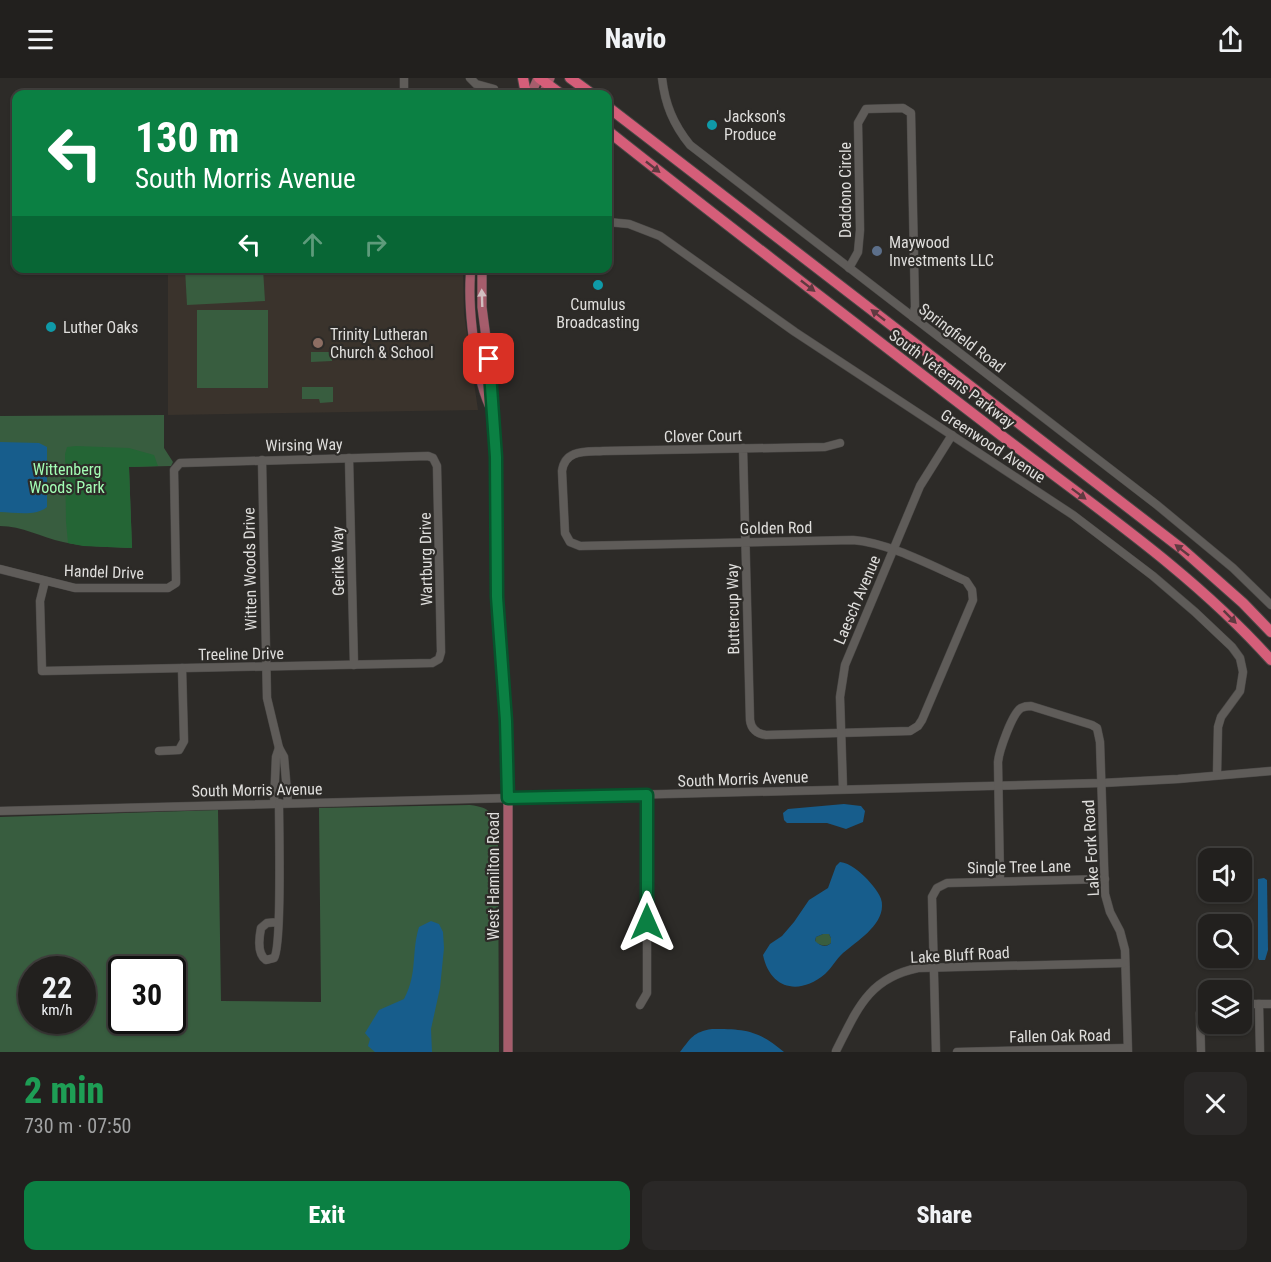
<!DOCTYPE html>
<meta charset="utf-8">
<style>
:root{--surface:#22201e;--page:#2a2827;--text:#f1f3f6;--muted:#a2a3a4;--line:#3f3e3c;--accent:#0b8043}
body{margin:0;font-family:"Roboto Condensed",sans-serif;background:var(--page);color:var(--text);height:100vh;display:flex;flex-direction:column;font-size:22px;white-space:nowrap}
*{box-sizing:border-box;margin:0}
p{font-size:20px;color:var(--muted)}
.icon{flex:none;width:33px;height:33px;fill:none;stroke:currentColor;stroke-width:2;stroke-linecap:round;stroke-linejoin:round}
.map{position:relative;height:974px;overflow:hidden}
.details{display:flex;flex-direction:column;background:var(--surface);flex:1}
.details>*{flex:none}
.banner{position:absolute;left:12px;top:12px;width:600px;height:183px;border-radius:12px;box-shadow:0 2px 4px #0004,0 0 0 2px var(--line);background:#0b8043;color:#fff;overflow:hidden}
.fabs{position:absolute;left:1198px;top:770px;display:grid;gap:12px}
.fabs a{display:grid;place-items:center;width:54px;height:54px;border-radius:12px;background:var(--surface);box-shadow:0 2px 4px #0004,0 0 0 2px var(--line);font-size:30px}
.speed{position:absolute;left:18px;top:878px;display:flex;gap:12px;font-size:30px;font-weight:700;text-align:center}
.speed>*{display:grid;place-content:center;width:78px;height:78px;border-radius:50%;background:var(--surface);box-shadow:0 2px 4px #0004,0 0 0 2px var(--line);line-height:1}
.speed small{font-size:15px;font-weight:400}
.speed .limit{border:3px solid #111;border-radius:9px;background:#fff;color:#111}
.pin{position:absolute;display:grid;place-items:center;width:51px;height:51px;color:#fff;margin:-26px;border-radius:12px;box-shadow:0 3px 9px #0006}
.me{position:absolute;width:66px;margin:-33px;rotate:0deg;stroke-linejoin:round;filter:drop-shadow(0 0 4px #0008)}
.turn{display:flex;align-items:center;gap:21px;height:126px;padding:0 24px;font-size:27px}
.turn .icon{width:78px;height:78px;stroke-width:2.5}
.turn b{display:block;font-size:42px;line-height:51px}
.lanes{display:flex;align-items:center;height:57px;padding:0 24px;background:#0003;justify-content:center;gap:30px;direction:ltr}
.lanes .off{opacity:.35}
.round{display:grid;place-items:center;flex:none;width:63px;height:63px;border-radius:12px;background:var(--page)}
.summary{display:flex;align-items:center;justify-content:space-between;height:102px;padding:0 24px}
h1{font-size:36px;font-weight:800;line-height:45px;color:#1e9e55}
.action{display:flex;gap:12px;margin-top:auto;padding:12px 24px}
.action a{flex:1;height:69px;border-radius:12px;background:var(--accent);color:#fff;font-size:24px;font-weight:800;line-height:69px;text-align:center}
.action a+a{background:var(--page);color:var(--text)}
header{display:flex;justify-content:space-between;align-items:center;height:78px;padding:0 24px;background:var(--surface);font-size:27px;font-weight:800}
.map>svg:first-child{display:block}
.built{fill:#3a332c}
.green{fill:#385d3f;fill-rule:evenodd}
.forest{fill:#246535}
.water{fill:#175d8c;fill-rule:evenodd}
.lines{fill:none;stroke-linecap:round;stroke-linejoin:round}
.minor-casing{stroke:#4a4846;stroke-width:9}
.major-casing{stroke:#4a4846;stroke-width:10}
.highway-casing{stroke:#4a4846;stroke-width:12}
.minor{stroke:#5f5c59;stroke-width:8}
.major{stroke:#a65d6c;stroke-width:9}
.highway{stroke:#d55e79;stroke-width:10}
.oneway{fill:#5f3a40}
.oneway2{fill:#d1bec0}
.route-casing{stroke:#07532c;stroke-width:15}
.route{stroke:#0b8043;stroke-width:10}
.culture-dot{fill:#0f9aa8;stroke:#2d2b28;stroke-width:2}
.service-dot{fill:#5c6f8a;stroke:#2d2b28;stroke-width:2}
.education-dot{fill:#8d6e63;stroke:#2d2b28;stroke-width:2}
.labels{text-anchor:middle;dominant-baseline:central;stroke-width:4.5;stroke-linejoin:round;paint-order:stroke}
.poi-label{font-size:16px;fill:#dfdedc;stroke:#2d2b28;text-anchor:start}
.street-label{font-size:16px;fill:#dfdedc;stroke:#2d2b28}
.park-label{font-size:16px;fill:#a3fdb4;stroke:#2d2b28}
</style>
<header><svg class="icon" aria-label="menu" viewBox="0 0 24 24"><path d="M4 6h16M4 12h16M4 18h16"/></svg>Navio<svg class="icon" aria-label="share" viewBox="0 0 24 24"><path d="M12 15V3M7 8l5-5 5 5M5 13v7h14v-7"/></svg></header>
<div class="map">
<svg width="1271" height="974" viewBox="0 0 1271 974">
<rect width="100%" height="100%" fill="#2d2b28"/>
<path class="built" d="M168,191H463L464,236L478,332L168,337Z"/>
<g class="green">
<path d="M185,191H263L265,223L187,227Z"/>
<rect x="197" y="232" width="71" height="78"/>
<path d="M311,274H332V283L311,284Z"/>
<path d="M302,309H333V324L320,325L319,321H302Z"/>
<path d="M164,337V370L173,384L171,388L129,389L132,470C109,469 85,469 63,464C41,459 22,448 0,448V338Z"/>
<path d="M470,727C492,730 493,735 498,755L499,974H0V739L218,732L221,923L321,924L319,730ZM32,891H82V942H32ZM122,891H172V942H122Z"/>
<path d="M823,856H829L831,860V865C826,869 821,868 815,864L816,859Z"/>
</g>
<path class="forest" d="M76,368L129,370L154,377L158,388L129,389L132,470L83,468L68,465L66,444L65,376L67,369Z"/>
<g class="water">
<path d="M0,364L39,365L47,369V429C35,439 14,434 0,434Z"/>
<path d="M844,726L861,728L865,733L863,744L846,751L827,745H787L784,742L783,735L788,731Z"/>
<path d="M840,784C850,785 860,794 867,801C873,808 883,818 882,828C882,848 856,864 843,875C836,881 832,890 825,896C799,918 770,911 763,877L770,866L782,858L794,844L809,822L828,810L836,788ZM823,856H829L831,860V865C826,870 820,868 815,863L816,859Z"/>
<path d="M1264,800L1267,802L1268,872L1265,882H1259L1258,880V801Z"/>
<path d="M431,843L439,846L443,854L444,870L440,910L431,951L432,974H375L368,968L370,961L365,955L379,932L404,921C418,895 411,875 419,849Z"/>
<path d="M712,951C745,951 758,952 784,974H680C691,960 693,954 712,951Z"/>
</g>
<g class="lines">
<defs>
<g id="minor">
<path d="M470,0L476,6L494,11"/>
<path d="M662,0C665,26 673,46 690,67L1157,427L1233,490L1271,527"/>
<path d="M404,16V0"/>
<path d="M608,144L629,146L660,158L795,254L1073,437L1153,498L1195,534L1232,569L1240,580L1243,594L1240,613L1221,639L1218,649L1217,697"/>
<path d="M849,190L858,174L860,152L858,45L866,31L903,30L911,35L915,229L913,239"/>
<path d="M743,370L750,642C751,651 757,656 766,657L910,653L918,648L922,642L973,522L972,512L966,503C932,488 890,465 853,462L580,468L570,464L565,455L562,393C565,371 586,374 603,373L825,369L840,365"/>
<path d="M349,380L354,587"/>
<path d="M262,382L267,620L279,670L284,679L288,725"/>
<path d="M0,491L75,510H168L176,505V499L174,392L180,385L428,378L433,380L437,388L441,574L439,581L432,585L42,593L40,523L45,503"/>
<path d="M159,673L179,672L184,663L182,590"/>
<path d="M843,711L840,619L845,587L920,408L952,357"/>
<path d="M274,725L276,679L279,670"/>
<path d="M0,733L1102,705L1178,701L1271,693"/>
<path d="M1000,803L998,684C999,673 1012,636 1021,630C1025,628 1027,628 1031,628L1092,647L1097,650L1100,664L1105,816L1110,834L1120,853L1125,872L1128,974"/>
<path d="M278,844L267,845L261,850C259,860 257,876 266,882L274,880C282,869 279,747 279,725"/>
<path d="M1242,926H1271"/>
<path d="M1259,926L1260,974"/>
<path d="M640,927L647,915V717"/>
<path d="M836,973C857,932 868,900 918,890L1125,885"/>
<path d="M936,974L932,819L937,810L947,805L1105,801"/>
<path d="M957,974L1127,970"/>
<path d="M1201,974L1200,935L1203,929L1209,927"/>
</g>
<g id="major">
<path d="M531,16L538,0"/>
<path d="M543,16L550,0"/>
<path d="M471,190C467,226 475,295 489,327"/>
<path d="M482,190V229L491,298L492,334L496,379L497,505L508,676V974"/>
</g>
<g id="highway">
<path d="M523,0L526,16"/>
<path d="M539,0L561,16"/>
<path d="M570,0L592,16"/>
<path d="M608,29L1182,471L1243,525L1271,554"/>
<path d="M608,53C739,157 873,259 1006,361C1098,431 1194,496 1271,582"/>
</g>
</defs>
<use href="#minor" class="minor-casing"/>
<use href="#major" class="major-casing"/>
<use href="#highway" class="highway-casing"/>
<use href="#minor" class="minor"/>
<use href="#major" class="major"/>
<use href="#highway" class="highway"/>
</g>
<defs><path id="oneway-solid" d="M-6-.8H1V-3.2L6.5 0L1 3.2V.8H-6Z" transform="scale(1.5)"/></defs>
<g class="oneway">
<use href="#oneway-solid" transform="translate(653 89) rotate(38)"/>
<use href="#oneway-solid" transform="translate(808 208) rotate(38)"/>
<use href="#oneway-solid" transform="translate(878 237) rotate(-142)"/>
<use href="#oneway-solid" transform="translate(1079 416) rotate(37)"/>
<use href="#oneway-solid" transform="translate(1182 472) rotate(-142)"/>
<use href="#oneway-solid" transform="translate(1230 539) rotate(45)"/>
</g>
<use class="oneway2" href="#oneway-solid" transform="translate(482 220) rotate(-92)"/>
<g class="lines">
<defs>
<path id="route" d="M489,281L496,379L497,519L506,643L508,720L647,717V844"/>
</defs>
<use href="#route" class="route-casing"/>
<use href="#route" class="route"/>
</g>
<g class="culture-dot">
<circle cx="712" cy="47" r="6"/>
<circle cx="598" cy="207" r="6"/>
<circle cx="51" cy="249" r="6"/>
</g>
<circle class="service-dot" cx="877" cy="173" r="6"/>
<circle class="education-dot" cx="318" cy="265" r="6"/>
<g class="labels">
<g class="poi-label">
<text x="724" y="38">Jackson's<tspan x="724" dy="18">Produce</tspan></text>
<text x="889" y="164">Maywood<tspan x="889" dy="18">Investments LLC</tspan></text>
<text x="598" y="226" text-anchor="middle">Cumulus<tspan x="598" dy="18">Broadcasting</tspan></text>
<text x="63" y="249">Luther Oaks</text>
<text x="330" y="256">Trinity Lutheran<tspan x="330" dy="18">Church &amp; School</tspan></text>
</g>
<g class="street-label">
<text transform="translate(845 112) rotate(-90)">Daddono Circle</text>
<text transform="translate(962 260) rotate(37)">Springfield Road</text>
<text transform="translate(952 301) rotate(37)">South Veterans Parkway</text>
<text transform="translate(703 358) rotate(-1)">Clover Court</text>
<text transform="translate(304 367) rotate(-1)">Wirsing Way</text>
<text transform="translate(993 368) rotate(33)">Greenwood Avenue</text>
<text transform="translate(776 450) rotate(-1)">Golden Rod</text>
<text transform="translate(426 481) rotate(-91)">Wartburg Drive</text>
<text transform="translate(338 483) rotate(-91)">Gerike Way</text>
<text transform="translate(250 491) rotate(-91)">Witten Woods Drive</text>
<text transform="translate(104 494) rotate(2)">Handel Drive</text>
<text transform="translate(857 522) rotate(-67)">Laesch Avenue</text>
<text transform="translate(733 531) rotate(-91)">Buttercup Way</text>
<text transform="translate(241 576) rotate(-1)">Treeline Drive</text>
<text transform="translate(743 701) rotate(-2)">South Morris Avenue</text>
<text transform="translate(257 712) rotate(-1)">South Morris Avenue</text>
<text transform="translate(1091 770) rotate(-93)">Lake Fork Road</text>
<text transform="translate(1019 789) rotate(-1)">Single Tree Lane</text>
<text transform="translate(493 798) rotate(-90)">West Hamilton Road</text>
<text transform="translate(960 877) rotate(-3)">Lake Bluff Road</text>
<text transform="translate(1060 958) rotate(-1)">Fallen Oak Road</text>
</g>
<g class="park-label">
<text x="67" y="391">Wittenberg<tspan x="67" dy="18">Woods Park</tspan></text>
</g>
</g>
</svg>
<div class="fabs">
<a><svg class="icon" aria-label="sound" viewBox="0 0 24 24"><path d="M4 9h4l5-4v14l-5-4H4zM17 9q2 3 0 6"/></svg></a>
<a><svg class="icon" aria-label="search" viewBox="0 0 24 24"><circle cx="10" cy="10" r="6"/><path d="M15 15l6 6"/></svg></a>
<a><svg class="icon" aria-label="layers" viewBox="0 0 24 24"><path d="M12 4l9 5-9 5-9-5zM3 14l9 5 9-5"/></svg></a>
</div>
<div class="speed"><div>22<small>km/h</small></div><div class="limit">30</div></div>
<div class="pin" style="left:489px;top:281px;background:#d93025"><svg class="icon" aria-label="arrive" viewBox="0 0 24 24"><path d="M6 21V4h12l-3 4 3 4H6"/></svg></div>
<svg class="me" style="left:647px;top:844px" viewBox="-20 -20 40 40"><path d="M0-17L14 15 0 8-14 15z" fill="#0b8043" stroke="#fff" stroke-width="4"/></svg>
<div class="banner">
<div class="turn"><svg class="icon" aria-label="left" viewBox="0 0 24 24"><path d="M17 20v-9H6M10 6l-5 5 5 5"/></svg><div><b>130 m</b>South Morris Avenue</div></div>
<div class="lanes"><svg class="icon" aria-label="left" viewBox="0 0 24 24"><path d="M17 20v-9H6M10 6l-5 5 5 5"/></svg><svg class="icon off" aria-label="ahead" viewBox="0 0 24 24"><path d="M12 20V5M6 11l6-6 6 6"/></svg><svg class="icon off" aria-label="right" viewBox="0 0 24 24"><path d="M7 20v-9h11M14 6l5 5-5 5"/></svg></div>
</div>
</div>
<section class="details">
<div class="summary"><div><h1>2 min</h1><p>730 m · 07:50</p></div><a class="round"><svg class="icon" aria-label="close" viewBox="0 0 24 24"><path d="M6 6l12 12M18 6L6 18"/></svg></a></div>
<div class="action"><a>Exit</a><a>Share</a></div>
</section>
